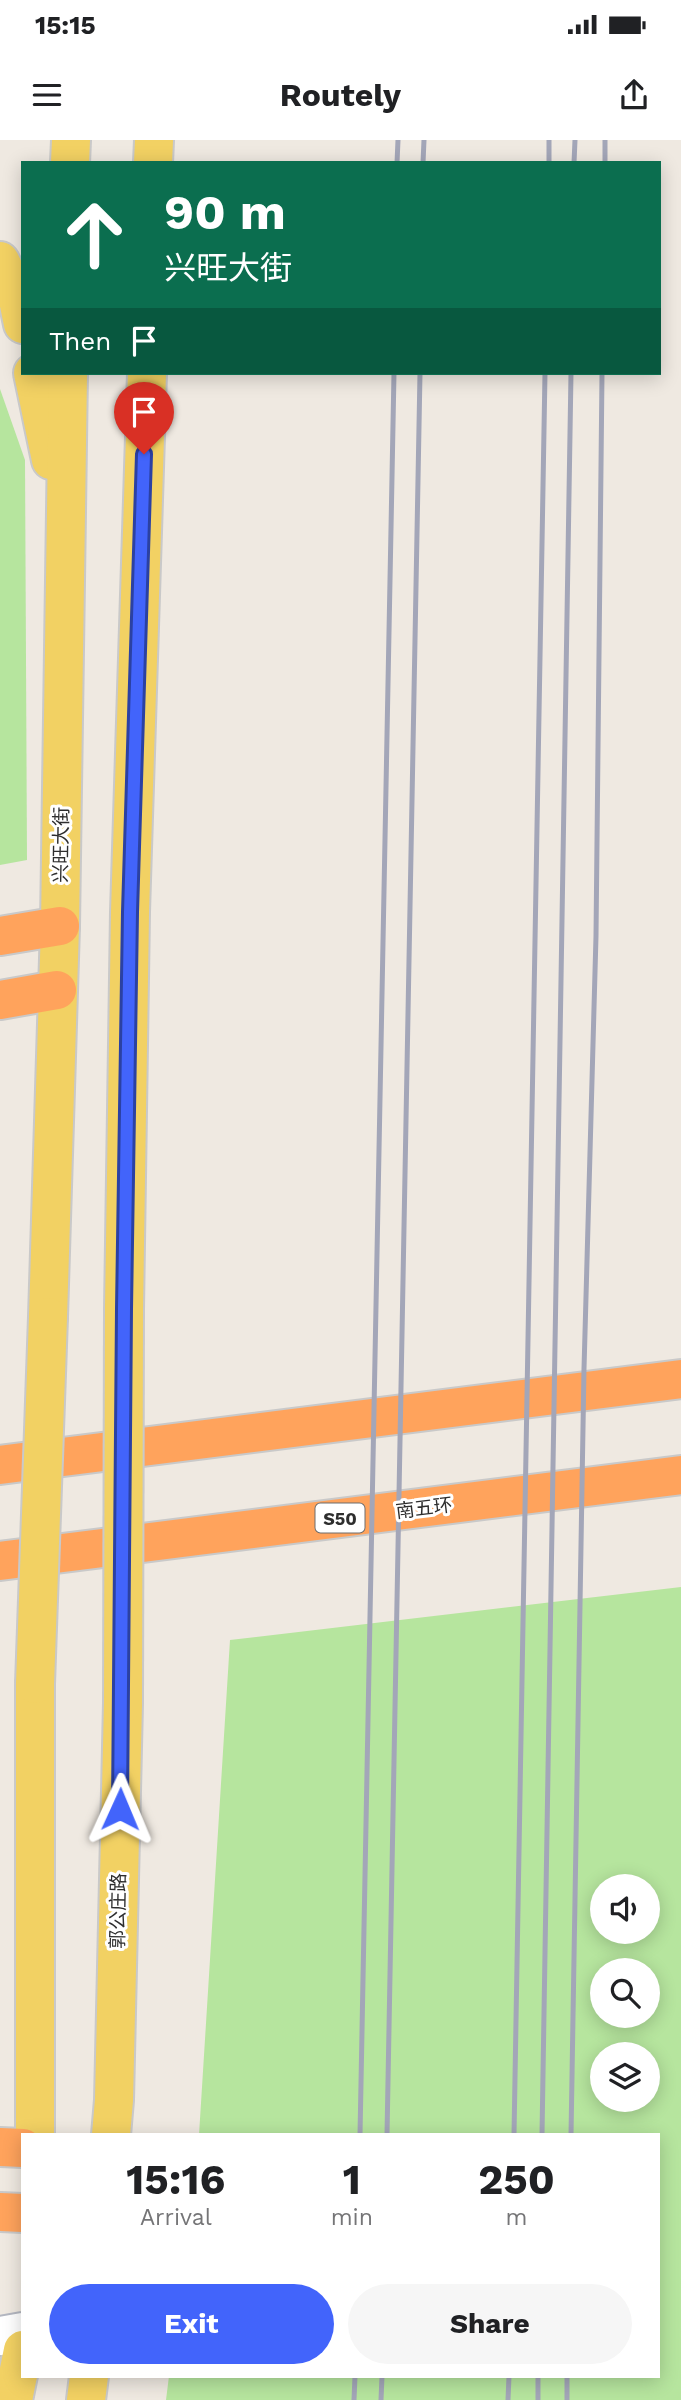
<!DOCTYPE html>
<meta charset="utf-8">
<style>
:root{--surface:#fff;--page:#f6f6f6;--text:#202124;--muted:#757577;--accent:#4264fb}
body{margin:0;font-family:"Work Sans","Noto Sans SC",sans-serif;background:var(--page);color:var(--text);height:100vh;display:flex;flex-direction:column;font-size:26px;white-space:nowrap}
*{box-sizing:border-box;margin:0}
p{font-size:23px;color:var(--muted)}
.icon{flex:none;width:38px;height:38px;fill:none;stroke:currentColor;stroke-width:2;stroke-linecap:round;stroke-linejoin:round}
.map{position:relative;flex:1;overflow:hidden}
.drawer{position:absolute;left:21px;top:1993px;width:639px;height:245px;display:flex;flex-direction:column;background:var(--surface);border-radius:0px;box-shadow:0 4px 18px #0003}
.drawer>*{flex:none}
.hud{position:absolute;left:21px;top:21px;width:640px;height:214px;border-radius:0px;box-shadow:0 4px 18px #0003;background:#0b6e4f;color:#fff;overflow:hidden}
.controls{position:absolute;left:590px;top:1734px;display:grid;gap:14px}
.controls a{display:grid;place-items:center;width:70px;height:70px;border-radius:50%;background:var(--surface);box-shadow:0 4px 18px #0003;font-size:35px}
.pin{position:absolute;display:grid;place-items:center;width:60px;height:60px;color:#fff;margin:-72px -30px;border-radius:50% 50% 50% 0;rotate:-45deg;box-shadow:0 0 7px #0007}
.pin .icon{rotate:45deg}
.me{position:absolute;width:77px;margin:-38px;rotate:1deg;stroke-linejoin:round;filter:drop-shadow(0 0 5px #0008)}
.turn{display:flex;align-items:center;gap:24px;height:147px;padding:0 28px;font-size:32px}
.turn .icon{width:91px;height:91px;stroke-width:2.5}
.turn b{display:block;font-size:49px;line-height:60px}
.then{display:flex;align-items:center;height:66px;padding:0 28px;background:#0003;gap:14px;font-size:26px}
.eta{display:flex;justify-content:space-evenly;align-items:center;height:119px;text-align:center}
.eta b{font-size:42px;font-weight:700;line-height:49px}
.cta{display:flex;gap:14px;margin-top:auto;padding:14px 28px}
.cta a{flex:1;height:80px;border-radius:42px;background:var(--accent);color:#fff;font-size:28px;font-weight:700;line-height:80px;text-align:center}
.cta a+a{background:var(--page);color:var(--text)}
.status{display:flex;justify-content:space-between;align-items:center;height:49px;padding:0 35px;background:var(--surface);direction:ltr}
.status svg{height:19px;fill:currentColor}
header{display:flex;justify-content:space-between;align-items:center;height:91px;padding:0 28px;background:var(--surface);font-size:32px;font-weight:700}
.map>svg:first-child{display:block}
.green{fill:#b6e59e;fill-rule:evenodd}
.lines{fill:none;stroke-linecap:round;stroke-linejoin:round}
.minor-casing{stroke:#b4b7c1;stroke-width:42}
.major-casing{stroke:#c9c9c9;stroke-width:42}
.highway-casing{stroke:#c9c9c9;stroke-width:42}
.minor{stroke:#fff;stroke-width:38}
.major{stroke:#f2d163;stroke-width:38}
.highway{stroke:#ffa35c;stroke-width:38}
.rail{stroke:#a3a6b8;stroke-width:5}
.major-bridge-casing{stroke:#c9c9c9;stroke-width:42;stroke-linecap:butt}
.major-bridge{stroke:#f2d163;stroke-width:38}
.route-casing{stroke:#2b41a3;stroke-width:18}
.route{stroke:#4264fb;stroke-width:12}
.labels{text-anchor:middle;dominant-baseline:central;stroke-width:6;stroke-linejoin:round;paint-order:stroke}
.shield{fill:#fff;stroke:#6d6d6d;stroke-width:2}
.shield-label{font-size:18px;font-weight:bold;fill:#2e2e2e}
.street-label{font-size:19px;fill:#2e2e2e;stroke:#fff}
</style>
<div class="status"><b>15:15</b><svg viewBox="0 0 49 12"><path d="M0 12V9h3v3zM5 12V6h3v6zM10 12V3h3v9zM15 12V0h3v12zM26 1h20v11H26zM47 4h2v5h-2z"/></svg></div>
<header><svg class="icon" aria-label="menu" viewBox="0 0 24 24"><path d="M4 6h16M4 12h16M4 18h16"/></svg>Routely<svg class="icon" aria-label="share" viewBox="0 0 24 24"><path d="M12 15V3M7 8l5-5 5 5M5 13v7h14v-7"/></svg></header>
<div class="map">
<svg width="681" height="2260" viewBox="0 0 681 2260">
<rect width="100%" height="100%" fill="#efe9e1"/>
<g class="green">
<path d="M0,249L25,320L27,720L0,725Z"/>
<path d="M681,1447V2260H166L169,2236H658V1995H199L230,1500ZM602,1746H648V1792H602ZM602,1830H648V1876H602ZM602,1914H648V1960H602Z"/>
</g>
<g class="lines">
<defs>
<path id="minor" d="M0,2196L23,2192"/>
<g id="major">
<path d="M70,23L71,0"/>
<path d="M153,23L154,0"/>
<path d="M0,121L17,155L23,184"/>
<path d="M33,233L51,320"/>
<path d="M124,1169L130,772L147,233"/>
<path d="M48,1177L60,786L68,233"/>
<path d="M35,1544V1995"/>
<path d="M111,1995L114,1960L123,1563"/>
<path d="M13,2260L23,2210"/>
<path d="M86,2260L89,2236"/>
</g>
<g id="highway">
<path d="M0,796L60,786"/>
<path d="M0,860L57,850"/>
<path d="M0,1325L681,1239"/>
<path d="M0,1421L681,1335"/>
<path d="M0,2007L23,2008"/>
<path d="M0,2072L23,2073"/>
</g>
</defs>
<use href="#minor" class="minor-casing"/>
<use href="#major" class="major-casing"/>
<use href="#highway" class="highway-casing"/>
<use href="#minor" class="minor"/>
<use href="#major" class="major"/>
<use href="#highway" class="highway"/>
<g class="rail">
<path d="M397,23L398,0"/>
<path d="M423,23L424,0"/>
<path d="M549,23V0"/>
<path d="M574,23L575,0"/>
<path d="M605,23V0"/>
<path d="M360,1995L394,233"/>
<path d="M387,1995L420,233"/>
<path d="M514,1995L545,233"/>
<path d="M542,1995L571,233"/>
<path d="M571,1995L584,1229L596,796L602,233"/>
<path d="M354,2260L355,2236"/>
<path d="M381,2260L382,2236"/>
<path d="M508,2260L509,2236"/>
<path d="M538,2260V2236"/>
<path d="M567,2260V2236"/>
</g>
<defs>
<g id="major-bridge">
<path d="M35,1544L48,1177"/>
<path d="M123,1563L124,1169"/>
</g>
</defs>
<use href="#major-bridge" class="major-bridge-casing"/>
<use href="#major-bridge" class="major-bridge"/>
</g>
<g class="lines">
<defs>
<path id="route" d="M120,1669L124,1169L130,772L144,314"/>
</defs>
<use href="#route" class="route-casing"/>
<use href="#route" class="route"/>
</g>
<g class="labels">
<rect class="shield" x="315.5" y="1363.5" width="49" height="29" rx="5"/>
<g class="shield-label">
<text x="340" y="1378">S50</text>
</g>
<g class="street-label">
<text transform="translate(61 705) rotate(-89)">兴旺大街</text>
<text transform="translate(424 1368) rotate(-7)">南五环</text>
<text transform="translate(118 1771) rotate(-89)">郭公庄路</text>
</g>
</g>
</svg>
<div class="controls">
<a><svg class="icon" aria-label="sound" viewBox="0 0 24 24"><path d="M4 9h4l5-4v14l-5-4H4zM17 9q2 3 0 6"/></svg></a>
<a><svg class="icon" aria-label="search" viewBox="0 0 24 24"><circle cx="10" cy="10" r="6"/><path d="M15 15l6 6"/></svg></a>
<a><svg class="icon" aria-label="layers" viewBox="0 0 24 24"><path d="M12 4l9 5-9 5-9-5zM3 14l9 5 9-5"/></svg></a>
</div>
<div class="pin" style="left:144px;top:314px;background:#d93025"><svg class="icon" aria-label="arrive" viewBox="0 0 24 24"><path d="M6 21V4h12l-3 4 3 4H6"/></svg></div>
<svg class="me" style="left:120px;top:1669px" viewBox="-20 -20 40 40"><path d="M0-17L14 15 0 8-14 15z" fill="#4264fb" stroke="#fff" stroke-width="4"/></svg>
<div class="hud">
<div class="turn"><svg class="icon" aria-label="ahead" viewBox="0 0 24 24"><path d="M12 20V5M6 11l6-6 6 6"/></svg><div><b>90 m</b>兴旺大街</div></div>
<div class="then">Then<svg class="icon" aria-label="arrive" viewBox="0 0 24 24"><path d="M6 21V4h12l-3 4 3 4H6"/></svg></div>
</div>
<section class="drawer">
<div class="eta">
<div><b>15:16</b><p>Arrival</p></div>
<div><b>1</b><p>min</p></div>
<div><b>250</b><p>m</p></div>
</div>
<div class="cta"><a>Exit</a><a>Share</a></div>
</section>
</div>
